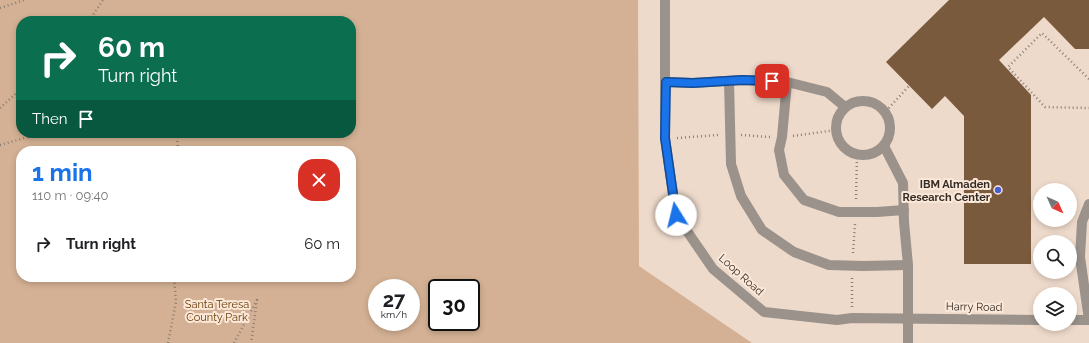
<!DOCTYPE html>
<meta charset="utf-8">
<style>
:root{--surface:#fff;--page:#f6f6f6;--text:#202124;--muted:#757577;--accent:#1a73e8}
body{margin:0;font-family:Raleway,sans-serif;background:var(--page);color:var(--text);height:100vh;display:flex;flex-direction:column;font-size:15px;white-space:nowrap}
*{box-sizing:border-box;margin:0}
p{font-size:13px;color:var(--muted)}
.icon{flex:none;width:22px;height:22px;fill:none;stroke:currentColor;stroke-width:2;stroke-linecap:round;stroke-linejoin:round}
.map{position:relative;flex:1;overflow:hidden}
.panel{position:absolute;left:16px;top:146px;width:340px;height:136px;display:flex;flex-direction:column;background:var(--surface);border-radius:16px;box-shadow:0 2px 6px #0003}
.panel>*{flex:none}
.hud{position:absolute;left:16px;top:16px;width:340px;height:122px;border-radius:16px;box-shadow:0 2px 6px #0003;background:#0b6e4f;color:#fff;overflow:hidden}
.needle{width:26px;rotate:135deg}
.controls{position:absolute;left:1033px;top:183px;display:grid;gap:8px}
.controls a{display:grid;place-items:center;width:44px;height:44px;border-radius:50%;background:var(--surface);box-shadow:0 2px 6px #0003;font-size:20px}
.speed{position:absolute;left:368px;top:279px;display:flex;gap:8px;font-size:20px;font-weight:700;text-align:center}
.speed>*{display:grid;place-content:center;width:52px;height:52px;border-radius:50%;background:var(--surface);box-shadow:0 2px 6px #0003;line-height:1}
.speed small{font-size:10px;font-weight:400}
.speed .limit{border:2px solid #111;border-radius:6px;background:#fff;color:#111}
.pin{position:absolute;display:grid;place-items:center;width:34px;height:34px;color:#fff;margin:-17px;border-radius:8px;box-shadow:0 2px 6px #0006}
.me{position:absolute;width:44px;margin:-22px;rotate:351deg;stroke-linejoin:round;filter:drop-shadow(0 0 3px #0008)}
.turn{display:flex;align-items:center;gap:14px;height:84px;padding:0 16px;font-size:18px}
.turn .icon{width:52px;height:52px;stroke-width:2.5}
.turn b{display:block;font-size:28px;line-height:34px}
.then{display:flex;align-items:center;height:38px;padding:0 16px;background:#0003;gap:8px;font-size:15px}
.round{display:grid;place-items:center;flex:none;width:42px;height:42px;border-radius:16px;background:var(--page)}
.head{display:flex;align-items:center;justify-content:space-between;height:68px;padding:0 16px}
h1{font-size:24px;font-weight:700;line-height:30px;color:var(--accent)}
ul{padding:0;list-style:none}
li{display:flex;align-items:center;gap:12px;height:60px;padding:0 16px}
li div{flex:1}
li b{display:block;font-size:15px}
li em{font-style:normal}
.map>svg:first-child{display:block}
.green{fill:#d4b194;fill-rule:evenodd}
.building{fill:#7a5a3d}
.lines{fill:none;stroke-linecap:round;stroke-linejoin:round}
.path{stroke:#8b7e73;stroke-width:2.5;stroke-dasharray:1 3;stroke-linecap:butt}
.minor{stroke:#9a928b;stroke-width:10}
.route-casing{stroke:#114b97;stroke-width:10}
.route{stroke:#1a73e8;stroke-width:7}
.poi-dot{fill:#4a5ed3;stroke:#fbe8d8;stroke-width:1.5}
.labels{text-anchor:middle;dominant-baseline:central;stroke-width:4;stroke-linejoin:round;paint-order:stroke}
.poi-label{font-size:11px;font-weight:bold;fill:#342c26;stroke:#fbe8d8;text-anchor:end}
.street-label{font-size:11px;fill:#342c26;stroke:#fbe8d8}
.park-label{font-size:11px;fill:#693a04;stroke:#fbe8d8}
</style>
<div class="map">
<svg width="1089" height="343" viewBox="0 0 1089 343">
<rect width="100%" height="100%" fill="#eedacb"/>
<path class="green" d="M0,0H638L639,266L752,343H0ZM21,21H351V133H21ZM21,151H351V277H21ZM377,288H411V322H377ZM437,288H471V322H437Z"/>
<path class="building" d="M949,0H1089V49H1075L1044,17L999,60L1031,95V264H964V116L945,96L932,109L886,62Z"/>
<g class="lines">
<g class="path">
<path d="M0,8L24,0"/>
<path d="M89,21L103,0"/>
<path d="M1089,79L1042,33L1008,67L1045,107L1089,108"/>
<path d="M0,108L21,89"/>
<path d="M886,111L909,86"/>
<path d="M177,133L178,151"/>
<path d="M741,135L770,137"/>
<path d="M793,136L836,130"/>
<path d="M677,138L718,135"/>
<path d="M0,145L42,133"/>
<path d="M856,199L857,155"/>
<path d="M853,253L855,224"/>
<path d="M852,307V278"/>
<path d="M168,343L176,302L174,277"/>
<path d="M234,343L257,300L251,343"/>
</g>
<g class="minor">
<path d="M665,0V138L676,215L713,269L764,312L837,320L852,318L1040,320"/>
<path d="M729,81L731,164L741,196L762,230L794,252L829,265L863,266L908,265"/>
<path d="M666,82L693,83L742,80L787,82L827,92L845,107"/>
<path d="M787,82L782,137L779,150L784,175L804,200L839,212H877L904,210"/>
<circle cx="863" cy="128" r="27"/>
<path d="M884,146L903,183L904,222L908,265V343"/>
<path d="M1070,320H1089"/>
<path d="M1089,320L1080,257L1082,222L1089,204"/>
</g>
</g>
<g class="lines">
<defs>
<path id="route" d="M676,215L665,138L666,82L693,83L742,80L772,81"/>
</defs>
<use href="#route" class="route-casing"/>
<use href="#route" class="route"/>
</g>
<circle class="poi-dot" cx="998" cy="190" r="4"/>
<g class="labels">
<g class="poi-label">
<text x="990" y="184">IBM Almaden<tspan x="990" dy="13">Research Center</tspan></text>
</g>
<g class="street-label">
<text transform="translate(741 275) rotate(42)">Loop Road</text>
<text transform="translate(974 307) rotate(1)">Harry Road</text>
</g>
<g class="park-label">
<text x="217" y="304">Santa Teresa<tspan x="217" dy="13">County Park</tspan></text>
</g>
</g>
</svg>
<div class="controls">
<a><svg class="needle" viewBox="-14 -14 28 28"><path d="M0-13l5 13h-10z" fill="#e53935"/><path d="M0 13l5-13h-10z" fill="#757577"/></svg></a>
<a><svg class="icon" aria-label="search" viewBox="0 0 24 24"><circle cx="10" cy="10" r="6"/><path d="M15 15l6 6"/></svg></a>
<a><svg class="icon" aria-label="layers" viewBox="0 0 24 24"><path d="M12 4l9 5-9 5-9-5zM3 14l9 5 9-5"/></svg></a>
</div>
<div class="speed"><div>27<small>km/h</small></div><div class="limit">30</div></div>
<div class="pin" style="left:772px;top:81px;background:#d93025"><svg class="icon" aria-label="arrive" viewBox="0 0 24 24"><path d="M6 21V4h12l-3 4 3 4H6"/></svg></div>
<svg class="me" style="left:676px;top:215px" viewBox="-20 -20 40 40"><circle r="19" fill="#fff"/><path d="M0-13L10 11 0 6-10 11z" fill="#1a73e8"/></svg>
<div class="hud">
<div class="turn"><svg class="icon" aria-label="right" viewBox="0 0 24 24"><path d="M7 20v-9h11M14 6l5 5-5 5"/></svg><div><b>60 m</b>Turn right</div></div>
<div class="then">Then<svg class="icon" aria-label="arrive" viewBox="0 0 24 24"><path d="M6 21V4h12l-3 4 3 4H6"/></svg></div>
</div>
<section class="panel">
<div class="head"><div><h1>1 min</h1><p>110 m · 09:40</p></div><a class="round" style="background:#d93025;color:#fff"><svg class="icon" aria-label="close" viewBox="0 0 24 24"><path d="M6 6l12 12M18 6L6 18"/></svg></a></div>
<ul>
<li><svg class="icon" aria-label="right" viewBox="0 0 24 24"><path d="M7 20v-9h11M14 6l5 5-5 5"/></svg><div><b>Turn right</b></div><em>60 m</em></li>
</ul>
</section>
</div>
